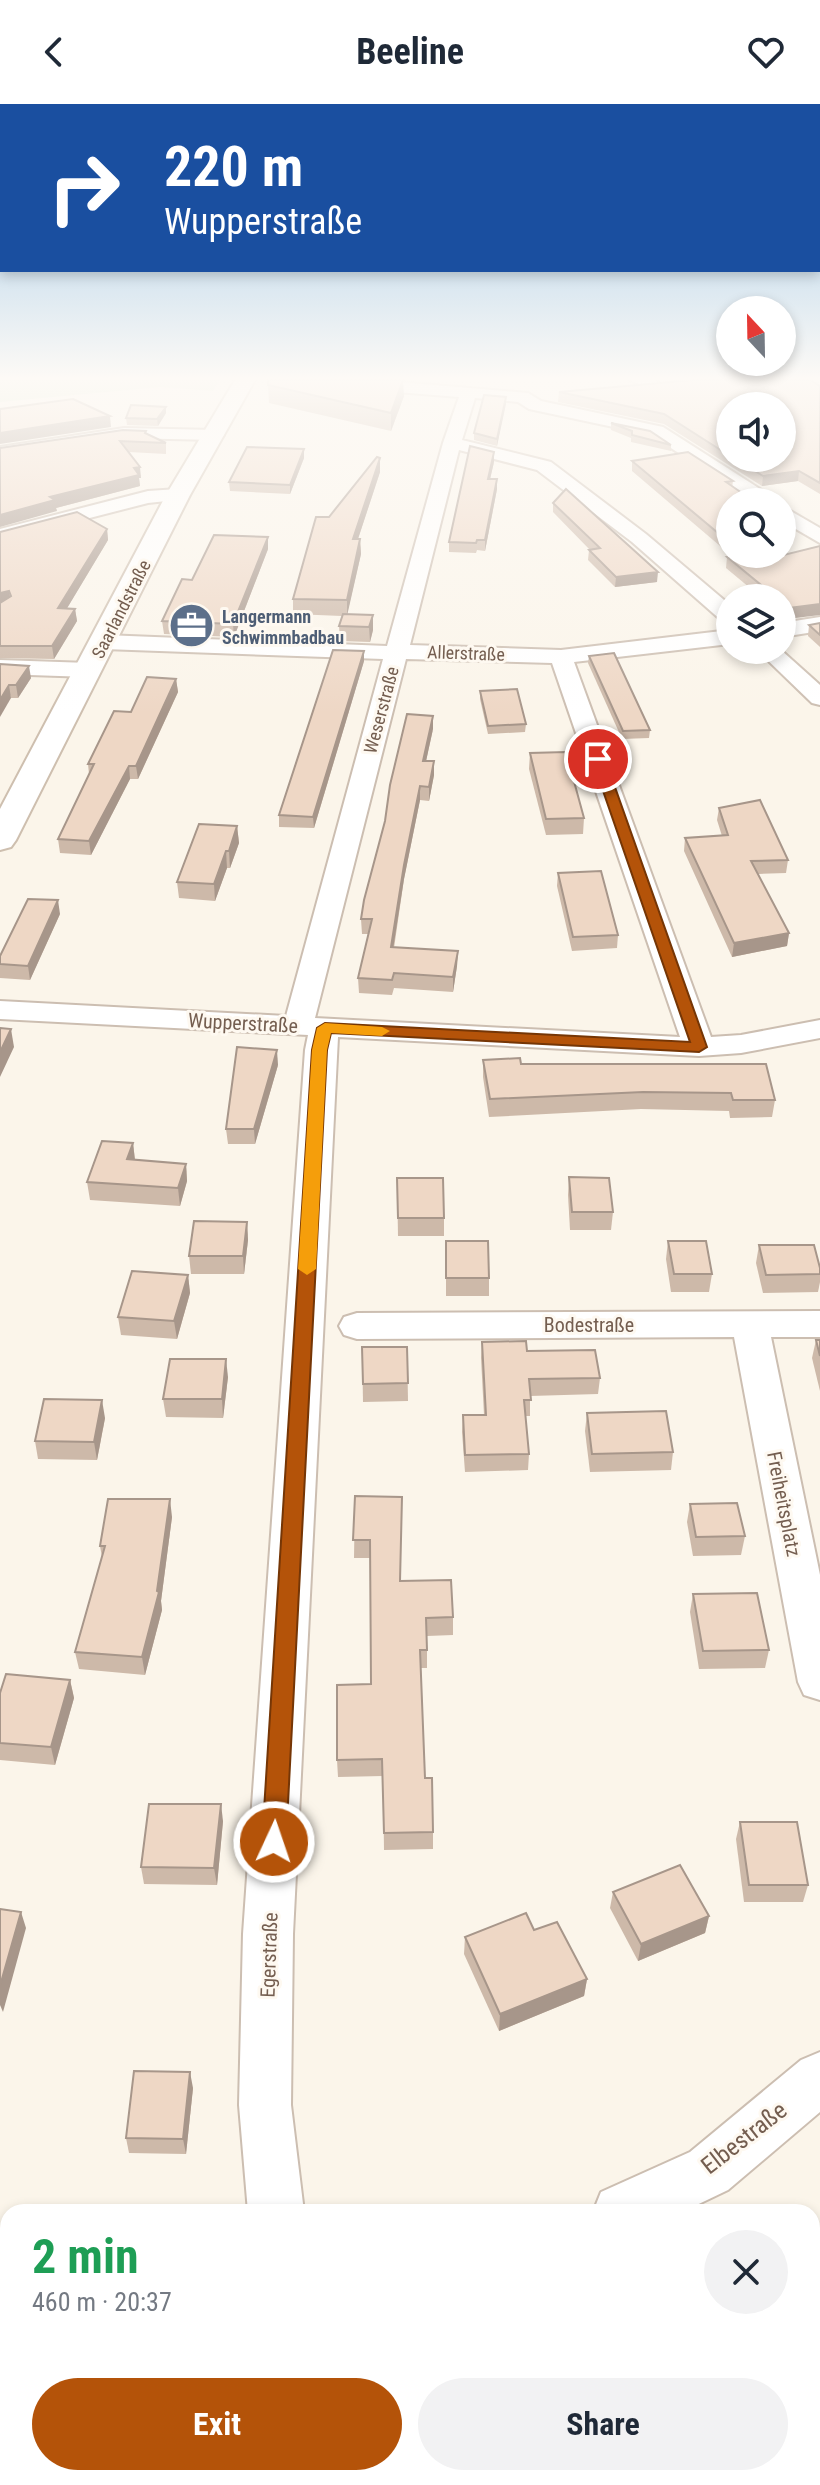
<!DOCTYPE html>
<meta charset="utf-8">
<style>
:root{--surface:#fff;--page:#f2f2f3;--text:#1f2937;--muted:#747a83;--accent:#b45309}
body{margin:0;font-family:"Roboto Condensed",sans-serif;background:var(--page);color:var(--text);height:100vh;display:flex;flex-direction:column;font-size:30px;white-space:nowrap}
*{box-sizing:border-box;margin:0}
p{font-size:26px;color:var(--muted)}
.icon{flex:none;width:44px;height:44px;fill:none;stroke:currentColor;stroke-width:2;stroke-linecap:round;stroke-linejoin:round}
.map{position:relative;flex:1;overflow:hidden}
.details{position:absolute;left:0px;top:2100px;width:820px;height:282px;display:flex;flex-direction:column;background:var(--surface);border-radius:24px 24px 0 0;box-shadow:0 4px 12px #0003}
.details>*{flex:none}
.guide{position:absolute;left:0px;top:0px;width:820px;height:168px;box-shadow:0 4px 12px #0003;background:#1a4fa0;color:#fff;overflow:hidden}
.needle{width:52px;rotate:338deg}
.buttons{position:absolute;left:716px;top:192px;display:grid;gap:16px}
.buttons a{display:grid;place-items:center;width:80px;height:80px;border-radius:50%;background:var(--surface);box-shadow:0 4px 12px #0003;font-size:40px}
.pin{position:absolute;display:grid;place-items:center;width:68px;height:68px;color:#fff;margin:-34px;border:4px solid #fff;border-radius:50%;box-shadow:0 2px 8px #0007}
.me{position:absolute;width:88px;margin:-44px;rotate:3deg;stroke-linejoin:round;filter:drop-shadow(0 0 6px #0008)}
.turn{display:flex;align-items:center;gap:28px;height:168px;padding:0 32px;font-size:36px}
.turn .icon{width:104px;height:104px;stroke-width:2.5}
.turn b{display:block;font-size:56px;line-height:68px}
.round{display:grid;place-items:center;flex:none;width:84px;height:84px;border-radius:42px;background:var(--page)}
.summary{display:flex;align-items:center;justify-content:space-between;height:136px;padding:0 32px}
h1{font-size:48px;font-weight:700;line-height:60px;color:#1e9e55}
.primary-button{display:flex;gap:16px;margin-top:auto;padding:16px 32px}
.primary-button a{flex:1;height:92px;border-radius:48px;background:var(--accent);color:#fff;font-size:32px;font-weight:700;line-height:92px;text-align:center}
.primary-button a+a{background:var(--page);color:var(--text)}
header{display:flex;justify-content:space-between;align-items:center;height:104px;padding:0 32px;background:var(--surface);font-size:36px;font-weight:700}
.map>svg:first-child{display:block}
.green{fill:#d4e8ca}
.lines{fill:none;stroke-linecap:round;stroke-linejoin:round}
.street-casing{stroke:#ccbeb1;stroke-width:4}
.secondary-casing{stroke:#cebfaf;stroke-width:4}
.street{fill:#fff;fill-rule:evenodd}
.secondary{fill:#fff;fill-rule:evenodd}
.wall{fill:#cdb9a9;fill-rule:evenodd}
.shaded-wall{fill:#a7968a}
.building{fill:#eed7c5;stroke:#a7968a;stroke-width:2}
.route{fill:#b45309;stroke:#753606;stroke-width:2}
.slow{fill:#f59e0b}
.labels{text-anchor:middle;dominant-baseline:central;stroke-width:6;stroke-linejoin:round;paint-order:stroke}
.far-street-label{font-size:18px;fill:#745e50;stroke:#fef9f1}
.far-service-label{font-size:18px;font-weight:bold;fill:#4e5e75;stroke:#fef9f1;text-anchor:start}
.street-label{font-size:20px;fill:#745e50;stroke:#fef9f1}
.near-street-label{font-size:24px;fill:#745e50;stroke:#fef9f1}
</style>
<header><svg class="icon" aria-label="back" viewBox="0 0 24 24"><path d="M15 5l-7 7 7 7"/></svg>Beeline<svg class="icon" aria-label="heart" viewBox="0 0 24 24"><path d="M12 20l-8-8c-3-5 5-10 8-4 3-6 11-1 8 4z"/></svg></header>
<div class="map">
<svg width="820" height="2381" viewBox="0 0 820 2381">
<rect width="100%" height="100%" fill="#fbf5ea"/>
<path class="green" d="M0,276H220L213,287L160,283L0,298Z"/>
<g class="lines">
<defs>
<g id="street">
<path d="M302,276H376L528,289L541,297L663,323L774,394L777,398H754L651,331L529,305L518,298L475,294L462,336L551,358L646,430L730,501V519L722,517L632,438L537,366L459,346L410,541L561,546L730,526V540L574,558L711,933L741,931L820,916V934L741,949L699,952L338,933L293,1830L291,2001L304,2108H248L239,2001L243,1830L305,946L308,931L0,915V897L286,912L383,555L104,545L93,538L104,531L387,542L443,339L459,293L310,281ZM406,555L552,559L680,933L315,914Z"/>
<path d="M629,276H654L663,282L655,287Z"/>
<path d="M124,324L215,326L224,331L215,336L124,334L0,353V343Z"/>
<path d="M178,385L185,387L188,391L185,395L148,399L0,437V425L148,387Z"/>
<path d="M782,402L820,424V439L782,417Z"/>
<path d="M820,513V527L782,533V519Z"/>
<path d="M757,546H781L820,581V601L812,599Z"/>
<path d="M0,556L89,559L97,561L100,566L97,571L89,573L0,570Z"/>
<path d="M820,1207V1233H771L820,1471V1596L804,1591L798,1578L734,1233L357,1235L344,1231L339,1222L344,1213L357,1209Z"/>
<path d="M820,1948V2008L728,2086L682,2108H593L601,2088L690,2048L801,1956Z"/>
<path d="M136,2374H201L199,2381H134Z"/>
<path d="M386,2374H449L451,2381H388Z"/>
</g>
<path id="secondary" d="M235,276H255L190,391L16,736L11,743L0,746V705L166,391Z"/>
</defs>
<use href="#street" class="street-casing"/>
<use href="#secondary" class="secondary-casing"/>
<use href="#street" class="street"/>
<use href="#secondary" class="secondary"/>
</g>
<g class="wall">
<path d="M268,281L404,292L391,327L269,299Z"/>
<path d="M820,282V390L798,377L762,382L664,320L558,298L559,288ZM730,302L782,354H730Z"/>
<path d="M506,293L497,342L474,336V329Z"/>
<path d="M166,309L158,322L127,321L126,314Z"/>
<path d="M611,319L671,341V347L631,338V334L611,326Z"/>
<path d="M146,327V330L166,339V350L129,348L141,374H139L140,382L56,404L57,407L0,344Z"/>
<path d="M304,345V354L290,390L230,387L229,378Z"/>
<path d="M377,353L380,354V368L358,435H360L361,450L347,510L373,511V526L370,538L340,537L339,522L342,512L293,510V495L316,413H329Z"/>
<path d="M632,357L733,377L730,398V450L784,451L820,442L787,515L782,511V494H762L726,464L727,453H733L632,367Z"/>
<path d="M494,358L490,375H497V385L485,447L477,446L476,449L449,448V438Z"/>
<path d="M553,399L657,478L615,483L588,456L589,446H590L553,408Z"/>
<path d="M107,425L108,436L67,504L75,505L77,517L54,555L0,554V428Z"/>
<path d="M268,445L234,533L164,530L162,517L192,476Z"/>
<path d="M820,519V543L808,532L809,521Z"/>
<path d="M364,547V557L314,724L279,723V711Z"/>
<path d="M589,552L650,626L649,634L622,635L588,559Z"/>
<path d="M0,560L31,574L18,594H11Z"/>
<path d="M176,575L178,588L138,675H130L91,751L60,749L58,735L89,670L88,660L131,608Z"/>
<path d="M480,587L526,620L525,628L488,630L480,595Z"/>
<path d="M433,625L426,657L434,671L429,697L420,696L404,775L394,844L458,847L457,862L453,888L394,884L392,891L359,889L358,874L369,830H362L361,815Z"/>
<path d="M530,649L584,714L583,730L546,731L529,665Z"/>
<path d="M719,704L788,756L786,769L758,770L789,829L787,842L732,853L684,747L685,734L722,732L717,716Z"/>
<path d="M237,722L239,739L230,764H227L215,797L179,794L177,778Z"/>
<path d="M558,769L618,831L617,844L572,847L557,782Z"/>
<path d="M60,810L30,876L0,874V852Z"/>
<path d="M483,956L521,960L775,996L772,1013L730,1014L729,1007L641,1005L489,1013L483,973Z"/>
<path d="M278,961L255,1040H228L226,1025Z"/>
<path d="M133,1039L135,1056L186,1060L187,1077L180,1102L90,1096L87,1078Z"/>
<path d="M569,1073L613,1108L611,1126H570L568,1091Z"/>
<path d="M397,1074L444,1114V1132H398Z"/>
<path d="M247,1118L248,1136L244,1170H191L189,1152Z"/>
<path d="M446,1137L489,1174V1192H446Z"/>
<path d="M668,1137L712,1170L709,1188H671L666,1155Z"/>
<path d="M759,1141L820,1164V1178L818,1188L763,1189L756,1159Z"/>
<path d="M188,1171L190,1189L177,1235L121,1231L118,1213Z"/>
<path d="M816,1236H820V1287L812,1254Z"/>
<path d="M482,1238L527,1247L600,1274L598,1290L530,1292V1312H525L529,1350L528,1366L465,1368L462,1328L463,1311H484L481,1254Z"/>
<path d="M362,1243H407L408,1297L363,1298Z"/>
<path d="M228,1273L223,1314L166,1313L163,1295Z"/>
<path d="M587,1309L673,1348L671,1366L590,1368L585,1327Z"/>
<path d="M105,1314L97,1356L38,1355L35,1337Z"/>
<path d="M355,1392L400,1477L453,1513V1531L427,1532V1564H421L425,1674L433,1728V1745L384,1746L383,1672L338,1673L337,1656L371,1580L370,1454H354Z"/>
<path d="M690,1400L745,1432L741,1451L693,1452L687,1418Z"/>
<path d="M172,1413L161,1497L162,1506L145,1571L79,1565L75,1548L102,1453L100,1442Z"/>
<path d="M693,1490L769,1546L765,1564L699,1565L690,1508Z"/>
<path d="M70,1576L74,1594L55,1661L0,1656V1589Z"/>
<path d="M223,1717L217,1781L144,1780L141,1763Z"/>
<path d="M740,1718L808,1781L803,1798H744L736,1735Z"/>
<path d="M613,1788L709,1812L705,1829L638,1857L610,1804Z"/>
<path d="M534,1826L587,1875L584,1892L499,1927L464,1850L465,1833Z"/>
<path d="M193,1984L186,2050L129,2049L126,2034Z"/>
</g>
<g class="shaded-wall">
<path d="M403,276L404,292L391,327V309Z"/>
<path d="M506,293V300L497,342V335Z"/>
<path d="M166,303V309L158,322L157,315Z"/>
<path d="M110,312L111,323L0,340V329Z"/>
<path d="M304,345V354L290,390V381Z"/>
<path d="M494,348V358L488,384V375Z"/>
<path d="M380,354V368L353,450V435Z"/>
<path d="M140,363L141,374H139L140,382L56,404L57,407L0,423V411L134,364Z"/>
<path d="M799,367L798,377L762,382L763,372Z"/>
<path d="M497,375V385L485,447V436Z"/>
<path d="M107,425L108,436L60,516L58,504Z"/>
<path d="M268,433V445L234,533L233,520Z"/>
<path d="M360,435L361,450L347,512V496Z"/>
<path d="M658,468L657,478L615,483L616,473Z"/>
<path d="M9,487L11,499L0,502V489Z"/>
<path d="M820,500V511L787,515L789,504Z"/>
<path d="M75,505L77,517L54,555L52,542Z"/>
<path d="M373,511V526L370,538L369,523Z"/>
<path d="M364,547V557L314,724L313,713Z"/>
<path d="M29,562L31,574L18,594L16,581Z"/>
<path d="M176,575L178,588L138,675L136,662Z"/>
<path d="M9,581L11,594L0,613V596Z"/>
<path d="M433,612V625L423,671V657Z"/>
<path d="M434,657V671L429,697V683Z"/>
<path d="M129,662L130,675L91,751L89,737Z"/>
<path d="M420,682V696L404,775L391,858V843L404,761Z"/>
<path d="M237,722L239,739L230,764L229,747Z"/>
<path d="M226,747L227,764L215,797L214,780Z"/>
<path d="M58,796L60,810L30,876L28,862Z"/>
<path d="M789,829L787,842L732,853L734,839Z"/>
<path d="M458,847L457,862L453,888V873Z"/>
<path d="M11,925L14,943L0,973V948Z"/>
<path d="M277,946L278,961L255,1040L254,1025Z"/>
<path d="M133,1039L135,1057L127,1055Z"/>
<path d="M186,1060L187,1077L180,1102L178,1084Z"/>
<path d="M247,1118L248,1136L244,1170L243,1152Z"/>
<path d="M188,1171L190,1189L177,1235L174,1217Z"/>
<path d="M226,1255L228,1273L223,1314L222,1295Z"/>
<path d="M102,1296L105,1314L97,1356L94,1338Z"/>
<path d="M170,1395L172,1413L161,1497L162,1506L145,1571L142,1553L157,1487Z"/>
<path d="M70,1576L74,1594L55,1661L51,1643Z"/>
<path d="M221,1700L223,1717L217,1781L214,1764Z"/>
<path d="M21,1808L26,1824L3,1908L0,1901V1882Z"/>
<path d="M709,1812L705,1829L638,1857L641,1840Z"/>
<path d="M587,1875L584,1892L499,1927L500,1910Z"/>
<path d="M190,1968L193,1984L186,2050L183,2035Z"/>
</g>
<g class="building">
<path d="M268,276H403L391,309L268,281Z"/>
<path d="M693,276H810L820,282V379L799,367L763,372L734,354H782V302H730V352L664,310L559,288Z"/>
<path d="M484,291L506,293L497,335L474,329Z"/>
<path d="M73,295L110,312L0,329V305Z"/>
<path d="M131,301L166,303L157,315L126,314Z"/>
<path d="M611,319L650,327L671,341L632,331V327Z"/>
<path d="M123,326L146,327L145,329L166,339L120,337L140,363L134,364L139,371L50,393L55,396L0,411V344Z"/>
<path d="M470,342L494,348L488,375H497L485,436H477L476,439L449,438Z"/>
<path d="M247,343L304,345L290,381L229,378Z"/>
<path d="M688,348L733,377L726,378L755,398H730V439L632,357Z"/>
<path d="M377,353L380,354L353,435H360L347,496L293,495L316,413H329Z"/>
<path d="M566,385L658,468L616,473L589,446L600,444L553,399Z"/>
<path d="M77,408L107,425L58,504L75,505L52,542H0V499L11,492L9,487L0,489V428Z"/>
<path d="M214,431L268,433L233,520L162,517L182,475L192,476Z"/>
<path d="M820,442V500L789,504L782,498V494H777L727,453L745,451L744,450L782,449L784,451Z"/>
<path d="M343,510L373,511L369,523L339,522Z"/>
<path d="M820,519V531L809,521Z"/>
<path d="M333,546L364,547L313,713L279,711Z"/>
<path d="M614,549L650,626L623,627L589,552Z"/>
<path d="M0,560L29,562L16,581H9L0,596Z"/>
<path d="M147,573L176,575L136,662H129L89,737L58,735L94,660H88L114,607L131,608Z"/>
<path d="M517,585L526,620L488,622L480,587Z"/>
<path d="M407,610L433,612L423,657H434L429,683L420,682L404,761L391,843L458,847L453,873L394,869L392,876L358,874L372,815H361L364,796L385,717L390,681Z"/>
<path d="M566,648L584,714L546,715L530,649Z"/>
<path d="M760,696L788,756L751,757L789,829L734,839L685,734L728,731L719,704Z"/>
<path d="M199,720L237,722L229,747H226L214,780L177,778Z"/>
<path d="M601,767L618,831L573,833L558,769Z"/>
<path d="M28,795L58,796L28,862L0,860V852Z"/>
<path d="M0,924L11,925L0,948Z"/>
<path d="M237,943L277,946L254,1025H226Z"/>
<path d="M520,954L521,960H766L775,996H733L731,989L643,988L490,995L483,956Z"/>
<path d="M102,1037L133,1039L127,1055L186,1060L178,1084L87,1078Z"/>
<path d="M569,1073L609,1074L613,1108H572Z"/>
<path d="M397,1074H443L444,1114H398Z"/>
<path d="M194,1117L247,1118L243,1152H189Z"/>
<path d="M446,1137H488L489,1174H446Z"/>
<path d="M668,1137H706L712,1170H674Z"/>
<path d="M759,1141H814L820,1164V1170L766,1171Z"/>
<path d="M132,1167L188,1171L174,1217L118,1213Z"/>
<path d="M816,1236H820V1252Z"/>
<path d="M526,1237L527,1247L595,1246L600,1274L529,1275L531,1296H524L529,1350L465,1351L463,1311H486L482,1238Z"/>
<path d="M362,1243H407L408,1279L363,1280Z"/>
<path d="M170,1255H226L222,1295H163Z"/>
<path d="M44,1295L102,1296L94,1338L35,1337Z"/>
<path d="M666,1307L673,1348L592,1350L587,1309Z"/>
<path d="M355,1392L402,1393L400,1477L451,1476L453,1513L426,1514L427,1546H420L425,1674H432L433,1728L384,1729L382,1655L337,1656V1581L371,1580L370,1436H353Z"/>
<path d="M108,1395H170L157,1487L159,1488L142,1553L75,1548L105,1442H100Z"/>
<path d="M737,1399L745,1432L696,1433L690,1400Z"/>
<path d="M757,1489L769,1546L703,1547L693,1490Z"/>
<path d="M6,1570L70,1576L51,1643L0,1639V1589Z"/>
<path d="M149,1700H221L214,1764L141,1763Z"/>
<path d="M740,1718H797L808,1781H749Z"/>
<path d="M680,1761L709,1812L641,1840L613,1788Z"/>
<path d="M0,1805L21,1808L0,1882Z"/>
<path d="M526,1809L534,1826L557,1818L587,1875L500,1910L465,1833Z"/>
<path d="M134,1967L190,1968L183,2035L126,2034Z"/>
<path d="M732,2374H742L748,2381H725Z"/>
</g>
<linearGradient id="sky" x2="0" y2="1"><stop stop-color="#98c4e6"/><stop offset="0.45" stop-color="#fdfaf6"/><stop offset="1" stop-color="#fdfaf6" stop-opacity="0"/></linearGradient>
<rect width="820" height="610" fill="url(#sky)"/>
<path class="route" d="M598,651L605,655L707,943L699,948L331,929L327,946L286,1738L282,1746L274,1749L265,1746L262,1738L312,946L317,924L325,919L690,938L592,655Z"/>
<path class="slow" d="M325,919L382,923L390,927L382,932L331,929L327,946L316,1165L307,1171L298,1165L312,946L317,924Z"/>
<defs>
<symbol id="office-disc" viewBox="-11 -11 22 22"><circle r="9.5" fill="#5c6f8a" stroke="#fef9f1"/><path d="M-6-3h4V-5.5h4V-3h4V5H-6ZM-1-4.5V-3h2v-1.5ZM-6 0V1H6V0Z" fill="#fff"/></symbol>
</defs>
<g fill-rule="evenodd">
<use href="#office-disc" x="166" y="496" width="51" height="51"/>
</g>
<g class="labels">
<g class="far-street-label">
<text transform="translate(121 505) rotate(-63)">Saarlandstraße</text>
<text transform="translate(466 549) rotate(2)">Allerstraße</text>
<text transform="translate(381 606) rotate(-75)">Weserstraße</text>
</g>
<g class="far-service-label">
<text x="222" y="512">Langermann<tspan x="222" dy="21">Schwimmbadbau</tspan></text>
</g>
<g class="street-label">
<text transform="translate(243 919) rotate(3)">Wupperstraße</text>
<text x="589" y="1221">Bodestraße</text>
<text transform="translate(784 1400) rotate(79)">Freiheitsplatz</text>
<text transform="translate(269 1851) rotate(-88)">Egerstraße</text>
</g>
<g class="near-street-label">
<text transform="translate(744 2034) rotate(-38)">Elbestraße</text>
</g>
</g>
</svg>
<div class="buttons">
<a><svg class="needle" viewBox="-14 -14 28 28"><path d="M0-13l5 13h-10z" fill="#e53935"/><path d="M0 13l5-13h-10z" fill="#747a83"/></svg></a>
<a><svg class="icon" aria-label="sound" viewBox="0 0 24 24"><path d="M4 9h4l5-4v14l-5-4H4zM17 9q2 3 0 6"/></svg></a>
<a><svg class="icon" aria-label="search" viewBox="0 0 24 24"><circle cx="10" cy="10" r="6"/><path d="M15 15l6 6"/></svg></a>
<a><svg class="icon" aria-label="layers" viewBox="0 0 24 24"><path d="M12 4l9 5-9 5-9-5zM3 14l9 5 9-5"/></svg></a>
</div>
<div class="pin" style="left:598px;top:655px;background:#d93025"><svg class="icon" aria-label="arrive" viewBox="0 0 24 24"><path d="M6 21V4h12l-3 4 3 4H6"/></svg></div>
<svg class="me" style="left:274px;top:1738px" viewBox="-20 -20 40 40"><circle r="17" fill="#b45309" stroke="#fff" stroke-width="3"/><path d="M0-11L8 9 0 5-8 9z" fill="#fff"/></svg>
<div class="guide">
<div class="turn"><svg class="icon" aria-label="right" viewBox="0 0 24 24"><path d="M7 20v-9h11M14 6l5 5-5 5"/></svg><div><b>220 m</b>Wupperstraße</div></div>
</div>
<section class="details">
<div class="summary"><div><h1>2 min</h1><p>460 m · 20:37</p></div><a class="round"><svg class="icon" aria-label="close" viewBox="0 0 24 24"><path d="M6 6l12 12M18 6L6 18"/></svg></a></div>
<div class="primary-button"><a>Exit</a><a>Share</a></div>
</section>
</div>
